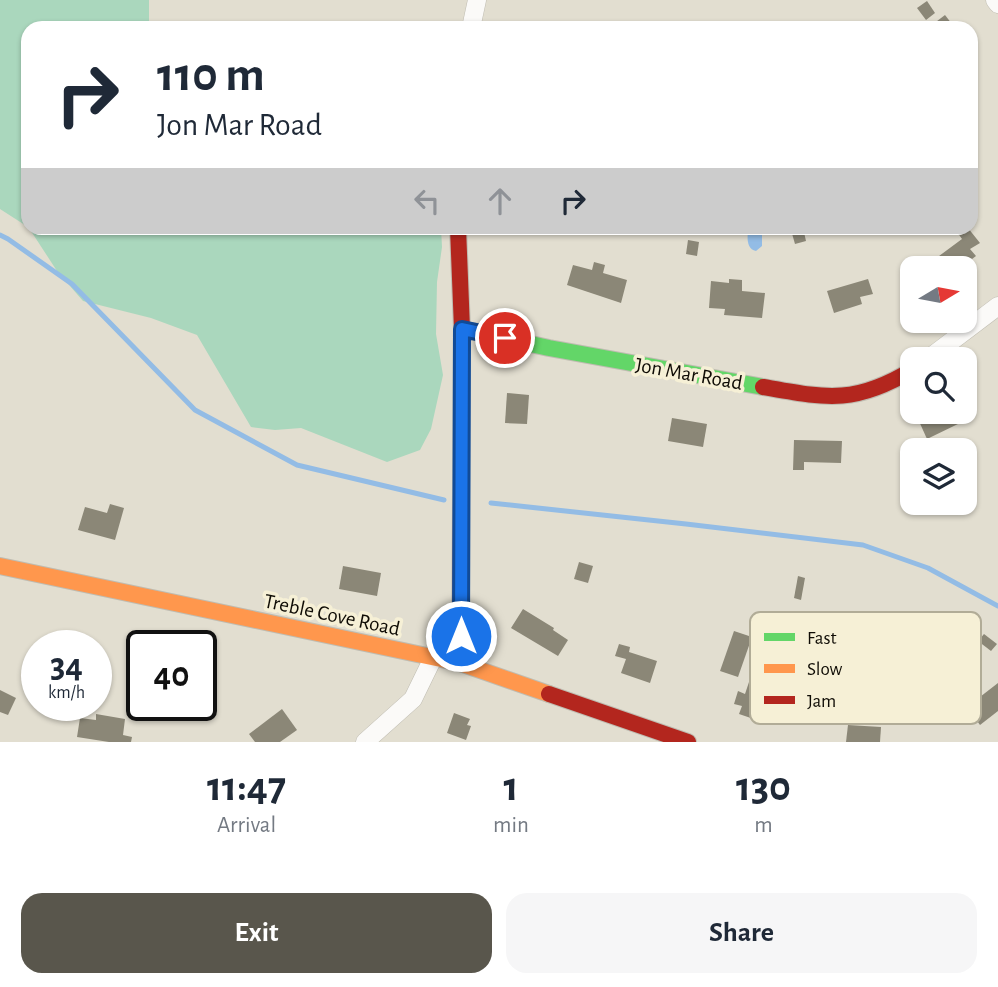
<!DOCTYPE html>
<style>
:root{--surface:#fff;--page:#f6f6f7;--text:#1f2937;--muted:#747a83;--accent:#59564c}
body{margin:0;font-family:"Alegreya Sans",sans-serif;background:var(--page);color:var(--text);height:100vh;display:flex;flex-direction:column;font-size:26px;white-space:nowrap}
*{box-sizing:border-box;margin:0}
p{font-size:23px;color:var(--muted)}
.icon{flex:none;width:38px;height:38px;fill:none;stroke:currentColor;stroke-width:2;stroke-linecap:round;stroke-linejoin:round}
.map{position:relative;height:742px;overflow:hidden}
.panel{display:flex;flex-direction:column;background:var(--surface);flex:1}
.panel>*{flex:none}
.banner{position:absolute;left:21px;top:21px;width:957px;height:214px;border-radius:21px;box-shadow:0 2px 5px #0004;background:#fff;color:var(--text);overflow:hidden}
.needle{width:46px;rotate:80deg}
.buttons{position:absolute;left:900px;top:256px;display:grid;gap:14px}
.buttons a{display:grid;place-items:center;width:77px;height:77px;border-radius:14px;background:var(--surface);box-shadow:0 2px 5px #0004;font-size:35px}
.speed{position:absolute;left:21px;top:630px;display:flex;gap:14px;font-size:35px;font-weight:700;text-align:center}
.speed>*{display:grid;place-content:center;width:91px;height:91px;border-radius:50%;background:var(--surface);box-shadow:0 2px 5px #0004;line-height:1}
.speed small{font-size:18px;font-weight:400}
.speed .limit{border:4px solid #111;border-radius:10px;background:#fff;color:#111}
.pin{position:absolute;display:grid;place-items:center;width:60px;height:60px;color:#fff;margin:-30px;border:4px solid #fff;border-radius:50%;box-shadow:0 2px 7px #0007}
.me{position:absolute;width:77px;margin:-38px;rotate:0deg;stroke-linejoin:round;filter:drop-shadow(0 0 5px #0008)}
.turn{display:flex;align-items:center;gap:24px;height:147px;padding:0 21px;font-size:32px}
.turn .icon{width:91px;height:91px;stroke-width:2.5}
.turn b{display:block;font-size:49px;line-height:60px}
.lanes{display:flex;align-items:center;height:66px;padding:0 21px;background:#0003;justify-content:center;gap:35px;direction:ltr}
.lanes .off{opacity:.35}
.eta{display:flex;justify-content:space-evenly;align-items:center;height:119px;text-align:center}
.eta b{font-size:42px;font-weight:700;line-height:49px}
.action{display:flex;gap:14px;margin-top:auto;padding:14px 21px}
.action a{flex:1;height:80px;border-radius:21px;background:var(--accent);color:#fff;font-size:28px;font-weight:700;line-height:80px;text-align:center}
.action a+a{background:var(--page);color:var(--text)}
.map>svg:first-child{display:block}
.green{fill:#aad7bd}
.water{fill:#93bce5}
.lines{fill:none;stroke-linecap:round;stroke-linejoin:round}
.stream{stroke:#93bce5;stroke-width:5}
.building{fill:#8b8777}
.street-casing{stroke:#bfbcb1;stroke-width:19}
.fast-casing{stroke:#bfbcb1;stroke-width:18}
.slow-casing{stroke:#bfbcb1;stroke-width:18}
.jam-casing{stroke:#bfbcb1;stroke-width:18}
.street{stroke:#fbfaf8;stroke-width:18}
.fast{stroke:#63d668;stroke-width:16}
.slow{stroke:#ff974d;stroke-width:16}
.jam{stroke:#b3261e;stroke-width:16}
.route-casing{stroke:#114b97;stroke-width:18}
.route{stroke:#1a73e8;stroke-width:12}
.labels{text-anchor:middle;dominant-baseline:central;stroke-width:7;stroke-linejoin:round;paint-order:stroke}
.street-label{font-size:21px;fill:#0f0c05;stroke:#f6f0d6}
.key{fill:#f6f0d6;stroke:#b1ac97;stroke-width:2}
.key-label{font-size:19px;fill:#0f0c05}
</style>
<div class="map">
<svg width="998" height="742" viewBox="0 0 998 742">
<rect width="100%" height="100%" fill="#e2ded0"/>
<g class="green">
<path d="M0,0H149V28H28V227L0,209Z"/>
<path d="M29,228H441L442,247L437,282L436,334L443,375L431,429L420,450L387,462L301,428L275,430L251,427L197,335L151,318L83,301L57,271Z"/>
</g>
<path class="water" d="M754,228H766L769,230L762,235V246L756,251C747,249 747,239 748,231Z"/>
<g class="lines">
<g class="stream">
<path d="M0,235L8,239L72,284L195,410L297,465L444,500"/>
<path d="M491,503L686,524L863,545L928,568L998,606"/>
</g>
</g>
<g class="building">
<path d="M927,1L935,13L926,20L917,8Z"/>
<path d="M945,15L955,28H928Z"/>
<path d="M803,228L806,241L795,244L791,230Z"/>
<path d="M957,228H968L980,243L970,249L976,256L960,268H941L935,259L962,239L955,229Z"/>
<path d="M688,240L699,242L697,256L686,254Z"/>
<path d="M594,262L605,265L603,273L627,280L621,303L567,285L573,265L592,270Z"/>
<path d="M729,279L742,280V291L765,293L762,318L724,315L725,309L709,308L711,281L729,283Z"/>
<path d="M868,279L873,294L860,297L862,304L834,313L827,291Z"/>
<path d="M507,393L529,395L527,424L505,423Z"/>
<path d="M933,411H954L960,423L927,439L918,419Z"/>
<path d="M672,418L707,424L703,447L668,441Z"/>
<path d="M794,440L842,441L841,463L804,462V470H793Z"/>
<path d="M110,504L124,508L115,540L78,530L85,507L107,513Z"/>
<path d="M579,562L593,566L588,583L574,579Z"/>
<path d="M343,566L381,573L377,596L339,589Z"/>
<path d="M798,576L805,578L801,600L794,598Z"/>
<path d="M523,609L554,628L553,630L568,640L558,656L511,628Z"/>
<path d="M734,631L752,637L738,677L720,671Z"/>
<path d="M984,634L997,644L991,651L978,641Z"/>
<path d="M619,644L630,647L629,652L657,661L650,683L621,673L626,659L615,656Z"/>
<path d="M749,682L760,686L757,697L768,700L773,685L798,693L790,719L784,718L771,725L739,714L742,706L734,704L738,691L745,694Z"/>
<path d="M998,683V711L980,725L967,707Z"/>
<path d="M0,690L16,698L8,715L0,712Z"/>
<path d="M282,709L297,730L280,742H255L249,734Z"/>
<path d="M454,713L470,719L467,725L471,726L466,740L447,733Z"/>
<path d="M96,714L125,719L123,735L132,737L131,742H109L77,737L80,718L96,720Z"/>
<path d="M848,725L881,727L880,742H846Z"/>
</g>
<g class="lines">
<defs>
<g id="street">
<path d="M995,0L998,4"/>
<path d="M471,28L477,0"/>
<path d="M928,359L998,306"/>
<path d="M365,742L413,699L433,658"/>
</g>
<path id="fast" d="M462,329L549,348L763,387"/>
<path id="slow" d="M0,566L460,663L549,694"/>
<g id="jam">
<path d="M458,228L462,329L460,663"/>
<path d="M763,387C826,398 854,405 912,370"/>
<path d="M549,694L688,742"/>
</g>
</defs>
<use href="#street" class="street-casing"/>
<use href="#fast" class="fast-casing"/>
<use href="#slow" class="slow-casing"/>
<use href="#jam" class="jam-casing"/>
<use href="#street" class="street"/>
<use href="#fast" class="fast"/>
<use href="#slow" class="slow"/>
<use href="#jam" class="jam"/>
</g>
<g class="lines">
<defs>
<path id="route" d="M461,636L462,329L505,338"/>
</defs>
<use href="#route" class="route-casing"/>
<use href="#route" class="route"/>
</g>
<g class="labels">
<g class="street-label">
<text transform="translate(689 374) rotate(10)">Jon Mar Road</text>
<text transform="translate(332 615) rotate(12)">Treble Cove Road</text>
</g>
</g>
<rect x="750" y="612" width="231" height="112" rx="10" class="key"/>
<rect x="764" y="633" width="31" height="8" fill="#63d668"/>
<rect x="764" y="664" width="31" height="9" fill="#ff974d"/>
<rect x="764" y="696" width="31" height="8" fill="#b3261e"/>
<g class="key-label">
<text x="807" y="644">Fast</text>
<text x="807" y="675">Slow</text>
<text x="807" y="707">Jam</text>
</g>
</svg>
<div class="buttons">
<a><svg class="needle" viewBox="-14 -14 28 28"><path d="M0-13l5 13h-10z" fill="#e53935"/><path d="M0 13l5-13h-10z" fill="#747a83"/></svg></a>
<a><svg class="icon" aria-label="search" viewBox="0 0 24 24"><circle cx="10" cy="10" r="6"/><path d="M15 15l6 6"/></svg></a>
<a><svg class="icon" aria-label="layers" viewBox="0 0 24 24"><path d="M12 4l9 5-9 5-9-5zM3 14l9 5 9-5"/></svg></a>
</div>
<div class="speed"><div>34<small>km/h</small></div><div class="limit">40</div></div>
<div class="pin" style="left:505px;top:338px;background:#d93025"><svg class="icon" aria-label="arrive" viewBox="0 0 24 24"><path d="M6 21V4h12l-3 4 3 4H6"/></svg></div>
<svg class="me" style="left:461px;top:636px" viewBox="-20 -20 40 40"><circle r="17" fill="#1a73e8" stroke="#fff" stroke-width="3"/><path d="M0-11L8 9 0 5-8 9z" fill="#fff"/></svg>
<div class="banner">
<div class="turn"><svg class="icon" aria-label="right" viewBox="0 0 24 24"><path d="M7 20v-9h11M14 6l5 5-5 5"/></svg><div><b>110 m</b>Jon Mar Road</div></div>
<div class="lanes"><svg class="icon off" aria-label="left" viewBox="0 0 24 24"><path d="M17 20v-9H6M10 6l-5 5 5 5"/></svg><svg class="icon off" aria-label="ahead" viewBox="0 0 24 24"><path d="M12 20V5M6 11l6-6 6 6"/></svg><svg class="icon" aria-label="right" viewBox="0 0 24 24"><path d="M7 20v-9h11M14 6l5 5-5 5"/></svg></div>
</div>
</div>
<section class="panel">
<div class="eta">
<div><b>11:47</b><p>Arrival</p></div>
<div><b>1</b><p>min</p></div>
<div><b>130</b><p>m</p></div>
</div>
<div class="action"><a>Exit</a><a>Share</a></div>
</section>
